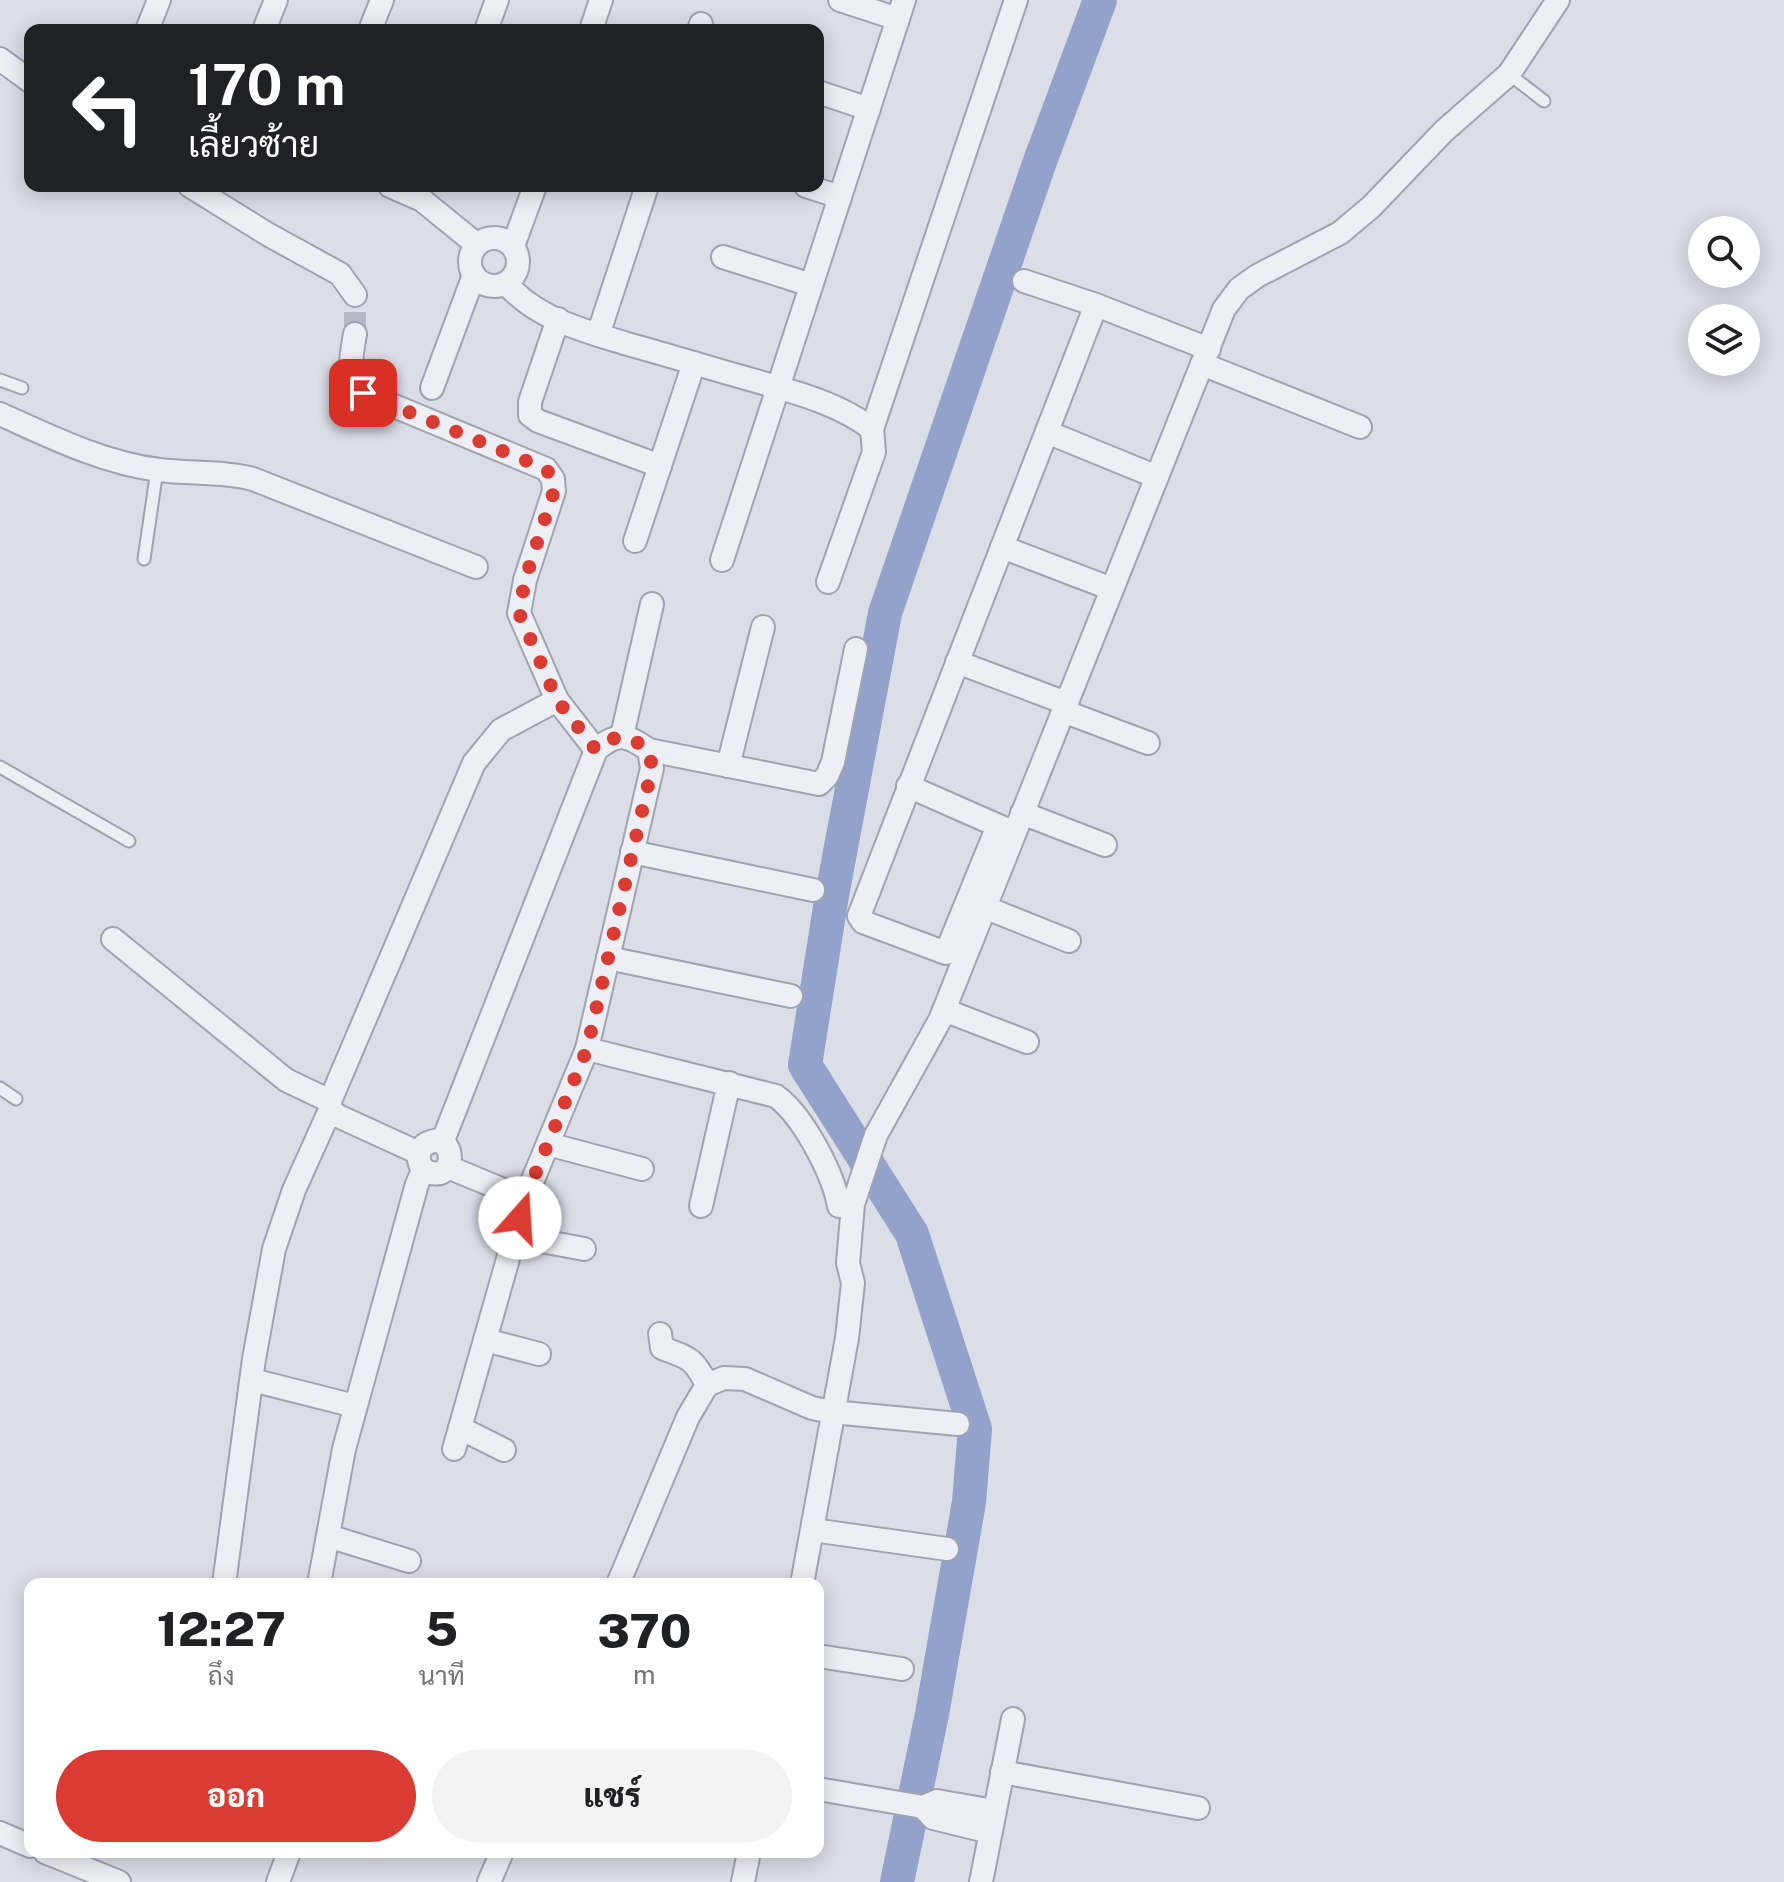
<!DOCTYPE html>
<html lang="th">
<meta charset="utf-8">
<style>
:root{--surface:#fff;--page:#f2f2f2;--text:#202124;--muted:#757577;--accent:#da3b32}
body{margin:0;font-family:"Public Sans",Sarabun,sans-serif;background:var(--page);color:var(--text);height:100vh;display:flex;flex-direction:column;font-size:30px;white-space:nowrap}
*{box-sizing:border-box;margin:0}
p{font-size:26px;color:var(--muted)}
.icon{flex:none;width:44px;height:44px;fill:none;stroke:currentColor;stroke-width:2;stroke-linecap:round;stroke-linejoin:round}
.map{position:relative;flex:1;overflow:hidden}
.drawer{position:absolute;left:24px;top:1578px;width:800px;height:280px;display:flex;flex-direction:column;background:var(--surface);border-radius:16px;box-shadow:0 4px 20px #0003}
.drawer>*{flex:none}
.guide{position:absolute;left:24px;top:24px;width:800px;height:168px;border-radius:16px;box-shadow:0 4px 20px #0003;background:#202124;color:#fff;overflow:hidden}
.fabs{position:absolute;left:1688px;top:216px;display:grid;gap:16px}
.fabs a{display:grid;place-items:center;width:72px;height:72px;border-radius:50%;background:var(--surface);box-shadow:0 4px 20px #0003;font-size:40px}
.pin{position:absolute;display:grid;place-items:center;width:68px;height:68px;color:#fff;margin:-34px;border-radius:16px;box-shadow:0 4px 12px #0006}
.me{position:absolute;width:88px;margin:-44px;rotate:19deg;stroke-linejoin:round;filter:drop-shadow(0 0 6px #0008)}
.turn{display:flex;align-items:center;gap:28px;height:168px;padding:0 32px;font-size:36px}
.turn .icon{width:104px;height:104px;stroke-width:2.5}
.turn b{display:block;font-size:56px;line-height:68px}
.eta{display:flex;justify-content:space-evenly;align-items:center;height:136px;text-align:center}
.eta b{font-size:48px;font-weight:800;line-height:56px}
.button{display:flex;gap:16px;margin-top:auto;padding:16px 32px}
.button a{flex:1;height:92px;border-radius:48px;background:var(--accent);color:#fff;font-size:32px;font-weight:800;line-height:92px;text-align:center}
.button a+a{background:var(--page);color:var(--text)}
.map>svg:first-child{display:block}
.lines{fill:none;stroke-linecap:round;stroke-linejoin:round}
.river{stroke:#92a2cb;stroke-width:34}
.minor-tunnel{stroke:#b6b9c5;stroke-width:22;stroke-dasharray:22 11;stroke-linecap:butt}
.service-casing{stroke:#a0a3b1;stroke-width:15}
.minor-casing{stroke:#a0a3b1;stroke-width:26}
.service{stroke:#eeeff5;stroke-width:11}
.minor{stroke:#eeeff5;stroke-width:22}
.route{stroke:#da3b32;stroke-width:14;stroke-dasharray:0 25.2}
</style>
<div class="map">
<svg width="1784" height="1882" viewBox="0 0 1784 1882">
<rect width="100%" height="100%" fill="#dbdde7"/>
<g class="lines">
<path class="river" d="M897,1882L932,1714L969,1502L975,1429L912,1234L805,1065L832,895L885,613L1039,164L1100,0"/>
<path class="minor-tunnel" d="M355,334V295"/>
<defs>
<g id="service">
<path d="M1509,74L1544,101"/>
<path d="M0,380L22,388"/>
<path d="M144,559L157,470"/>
<path d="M0,767L129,841"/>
<path d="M0,1088L16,1099"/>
</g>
<g id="minor">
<path d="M840,0L898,19"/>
<path d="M147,30L159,0"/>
<path d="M264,30L276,0"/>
<path d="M370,30L382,0"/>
<path d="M486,30L497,0"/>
<path d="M591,30L601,0"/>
<path d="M699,30L701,24"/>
<path d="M0,59L30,81"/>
<path d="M818,92L869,109"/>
<path d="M190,186L269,235L340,274L355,295"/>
<path d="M390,186L422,200L476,244"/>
<path d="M806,186L840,197"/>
<circle cx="494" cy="262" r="24"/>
<path d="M513,246L535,186"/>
<path d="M723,257L811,285"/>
<path d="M1024,281L1096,305L1209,349"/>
<path d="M506,283C535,318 582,330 624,343C664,354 703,366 742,377C786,390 836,401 872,429L874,452L828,582"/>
<path d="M558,319L530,402V415L538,421L660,466"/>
<path d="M355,334C351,358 346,374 363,393L546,469L553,479L554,491L525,580L519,613L557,700L596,750"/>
<path d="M598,335L647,186"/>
<path d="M1202,364L1360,427"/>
<path d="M432,388L474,275"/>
<path d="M0,414C51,437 103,463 159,470C190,474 222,471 253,479L476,567"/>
<path d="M872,429L1016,0"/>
<path d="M1047,432L1157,477"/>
<path d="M635,541L694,363"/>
<path d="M1002,547L1112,589"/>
<path d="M722,560L904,0"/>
<path d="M957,662L1066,703"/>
<path d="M1063,711L1148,743"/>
<path d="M622,736L652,604"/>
<path d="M649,750L819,784L827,776L833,762L856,649"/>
<path d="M728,766L763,627"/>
<path d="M908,786L1010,831"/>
<path d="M1022,813L1105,845"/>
<path d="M998,826L946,953L863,922L859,916L1096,305"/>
<path d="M632,852L813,890"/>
<path d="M984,907L1069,941"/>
<path d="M113,939L286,1080L330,1101"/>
<path d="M608,958L791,996"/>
<path d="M944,1010L1027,1042"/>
<path d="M442,1143L596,750C618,731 627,735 649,750L652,768L587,1049"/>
<path d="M548,1144L642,1169"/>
<path d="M419,1153L338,1116L330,1110V1101L474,763L501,730L557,700"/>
<path d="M448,1167L525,1199L587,1049L776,1096C803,1116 833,1173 839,1206"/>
<path d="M701,1206L729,1083"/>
<path d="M515,1236L584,1249"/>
<path d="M660,1334L662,1348C689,1358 694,1358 707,1385"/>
<path d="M485,1340L539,1354"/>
<path d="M252,1380L355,1406"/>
<path d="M460,1428L504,1450"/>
<path d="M454,1449L525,1199"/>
<path d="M813,1530L947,1549"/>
<path d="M328,1536L409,1561"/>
<path d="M224,1584L254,1359L274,1249L294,1190L330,1110"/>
<path d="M319,1584L344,1449L417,1184L423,1170C417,1160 416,1149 428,1143C456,1129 460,1188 423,1170"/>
<path d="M618,1584L688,1417L707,1385L724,1378L745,1379L812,1408L832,1412L958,1424"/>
<path d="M802,1584L847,1338L853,1283L848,1263L853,1204L876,1135L940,1020L1224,309L1239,289L1257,276L1340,233L1371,207L1444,131L1509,74L1558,0"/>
<path d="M818,1656L902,1669"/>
<path d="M1002,1772L1198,1808"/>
<path d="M818,1789L923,1807L933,1818L990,1832"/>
<path d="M923,1807L937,1801L994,1811"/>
<path d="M0,1833L30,1846"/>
<path d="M45,1852L119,1882"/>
<path d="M278,1882L289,1852"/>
<path d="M489,1882L502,1852"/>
<path d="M743,1882L749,1852"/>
<path d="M981,1882L1013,1719"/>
</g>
</defs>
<use href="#service" class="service-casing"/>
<use href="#minor" class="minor-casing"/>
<use href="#service" class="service"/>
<use href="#minor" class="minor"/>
</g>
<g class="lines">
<path class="route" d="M363,393L546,469L553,479L554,491L525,580L519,613L557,700L596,750C618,731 627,735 649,750L652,768L587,1049L525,1199L520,1218"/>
</g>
</svg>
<div class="fabs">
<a><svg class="icon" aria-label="search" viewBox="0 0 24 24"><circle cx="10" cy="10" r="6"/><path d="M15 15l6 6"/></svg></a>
<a><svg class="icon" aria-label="layers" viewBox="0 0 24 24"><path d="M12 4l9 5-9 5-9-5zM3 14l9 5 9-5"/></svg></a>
</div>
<div class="pin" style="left:363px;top:393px;background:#d93025"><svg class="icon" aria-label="arrive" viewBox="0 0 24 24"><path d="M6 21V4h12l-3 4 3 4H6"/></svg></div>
<svg class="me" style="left:520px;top:1218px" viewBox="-20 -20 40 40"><circle r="19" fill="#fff"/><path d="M0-13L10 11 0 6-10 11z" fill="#da3b32"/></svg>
<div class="guide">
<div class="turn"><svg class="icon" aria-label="left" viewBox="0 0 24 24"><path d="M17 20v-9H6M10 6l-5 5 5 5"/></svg><div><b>170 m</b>เลี้ยวซ้าย</div></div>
</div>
<section class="drawer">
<div class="eta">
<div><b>12:27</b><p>ถึง</p></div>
<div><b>5</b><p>นาที</p></div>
<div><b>370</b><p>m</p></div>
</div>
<div class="button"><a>ออก</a><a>แชร์</a></div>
</section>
</div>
